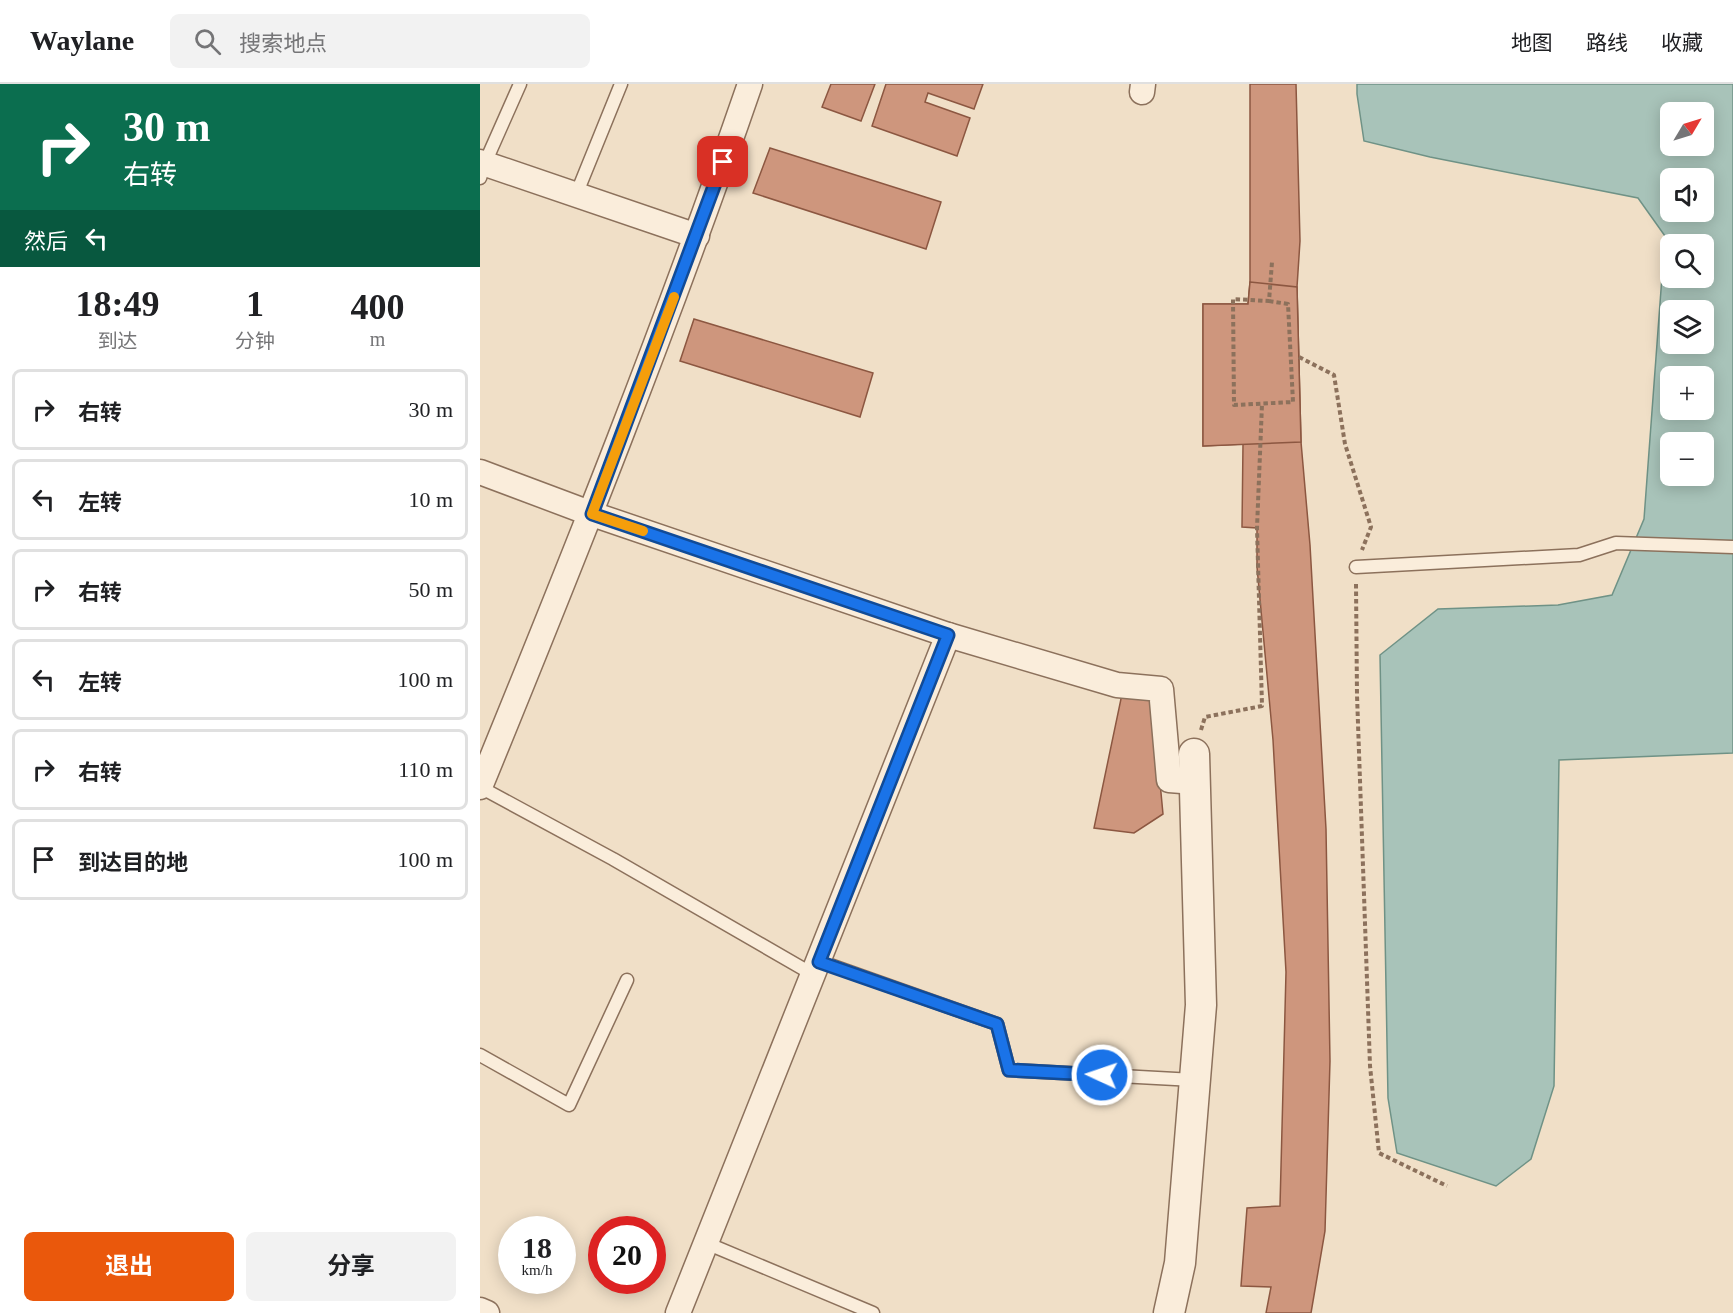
<!DOCTYPE html>
<html lang="zh">
<meta charset="utf-8">
<style>
:root{--surface:#fff;--page:#f2f2f2;--text:#202124;--muted:#757577;--line:#e0e0e0;--accent:#ea580c}
body{margin:0;font-family:"Times New Roman","Noto Sans SC",serif;background:var(--page);color:var(--text);height:100vh;display:flex;flex-direction:column;font-size:22px;white-space:nowrap}
*{box-sizing:border-box;margin:0}
p{font-size:20px;color:var(--muted)}
.icon{flex:none;width:33px;height:33px;fill:none;stroke:currentColor;stroke-width:2;stroke-linecap:round;stroke-linejoin:round}
.map{position:relative;flex:1;overflow:hidden}
.panel{display:flex;flex-direction:column;background:var(--surface);width:480px}
.panel>*{flex:none}
.hud{background:#0b6e4f;color:#fff;overflow:hidden}
.needle{width:39px;rotate:52deg}
.buttons{position:absolute;left:1180px;top:18px;display:grid;gap:12px}
.buttons a{display:grid;place-items:center;width:54px;height:54px;border-radius:9px;background:var(--surface);box-shadow:0 3px 15px #0003;font-size:30px}
.speed{position:absolute;left:18px;top:1132px;display:flex;gap:12px;font-size:30px;font-weight:700;text-align:center}
.speed>*{display:grid;place-content:center;width:78px;height:78px;border-radius:50%;background:var(--surface);box-shadow:0 3px 15px #0003;line-height:1}
.speed small{font-size:15px;font-weight:400}
.speed .limit{border:9px solid #d22;background:#fff;color:#111}
.pin{position:absolute;display:grid;place-items:center;width:51px;height:51px;color:#fff;margin:-26px;border-radius:12px;box-shadow:0 3px 9px #0006}
.me{position:absolute;width:66px;margin:-33px;rotate:273deg;stroke-linejoin:round;filter:drop-shadow(0 0 4px #0008)}
.turn{display:flex;align-items:center;gap:21px;height:126px;padding:0 24px;font-size:27px}
.turn .icon{width:78px;height:78px;stroke-width:2.5}
.turn b{display:block;font-size:42px;line-height:51px}
.then{display:flex;align-items:center;height:57px;padding:0 24px;background:#0003;gap:12px;font-size:22px}
.eta{display:flex;justify-content:space-evenly;align-items:center;height:102px;text-align:center}
.eta b{font-size:36px;font-weight:700;line-height:42px}
.cta{display:flex;gap:12px;margin-top:auto;padding:12px 24px}
.cta a{flex:1;height:69px;border-radius:9px;background:var(--accent);color:#fff;font-size:24px;font-weight:700;line-height:69px;text-align:center}
.cta a+a{background:var(--page);color:var(--text)}
ul{padding:0;list-style:none}
li{display:flex;align-items:center;gap:18px;height:81px;margin:0 12px 9px;padding:0 12px;border:3px solid var(--line);border-radius:9px}
li div{flex:1}
li b{display:block;font-size:22px}
li em{font-style:normal}
header{display:flex;align-items:center;gap:36px;box-sizing:border-box;height:84px;padding:0 30px;background:var(--surface);border-bottom:2px solid var(--line)}
header strong{font-size:28px}
nav{display:flex;gap:33px;margin-inline-start:auto;font-size:21px}
.search{width:420px;height:54px;background:var(--page);display:flex;align-items:center;gap:15px;box-sizing:border-box;padding:0 21px;border-radius:9px;color:var(--muted);font-size:22px}
main{display:flex;flex:1;min-height:0}
.map>svg:first-child{display:block}
.water{fill:#a8c3b9;stroke:#6f9286;stroke-width:1.5;fill-rule:evenodd}
.building{fill:#ce967d;stroke:#8c5741;stroke-width:1.5}
.lines{fill:none;stroke-linecap:round;stroke-linejoin:round}
.service-casing{stroke:#8c715c;stroke-width:15}
.minor-casing{stroke:#8c715c;stroke-width:27}
.tertiary-casing{stroke:#8c715c;stroke-width:33}
.path{stroke:#8c715c;stroke-width:4;stroke-dasharray:4.5 3;stroke-linecap:butt}
.service{stroke:#faeddb;stroke-width:12}
.minor{stroke:#faeddb;stroke-width:24}
.tertiary{stroke:#faeddb;stroke-width:30}
.route-casing{stroke:#114b97;stroke-width:15}
.route{stroke:#1a73e8;stroke-width:10}
.slow{stroke:#f59e0b;stroke-width:10}
</style>
<header>
<strong>Waylane</strong>
<div class="search"><svg class="icon" aria-label="search" viewBox="0 0 24 24"><circle cx="10" cy="10" r="6"/><path d="M15 15l6 6"/></svg>搜索地点</div>
<nav><a>地图</a><a>路线</a><a>收藏</a></nav>
</header>
<main>
<section class="panel">
<div class="hud">
<div class="turn"><svg class="icon" aria-label="right" viewBox="0 0 24 24"><path d="M7 20v-9h11M14 6l5 5-5 5"/></svg><div><b>30 m</b>右转</div></div>
<div class="then">然后<svg class="icon" aria-label="left" viewBox="0 0 24 24"><path d="M17 20v-9H6M10 6l-5 5 5 5"/></svg></div>
</div>
<div class="eta">
<div><b>18:49</b><p>到达</p></div>
<div><b>1</b><p>分钟</p></div>
<div><b>400</b><p>m</p></div>
</div>
<ul>
<li><svg class="icon" aria-label="right" viewBox="0 0 24 24"><path d="M7 20v-9h11M14 6l5 5-5 5"/></svg><div><b>右转</b></div><em>30 m</em></li>
<li><svg class="icon" aria-label="left" viewBox="0 0 24 24"><path d="M17 20v-9H6M10 6l-5 5 5 5"/></svg><div><b>左转</b></div><em>10 m</em></li>
<li><svg class="icon" aria-label="right" viewBox="0 0 24 24"><path d="M7 20v-9h11M14 6l5 5-5 5"/></svg><div><b>右转</b></div><em>50 m</em></li>
<li><svg class="icon" aria-label="left" viewBox="0 0 24 24"><path d="M17 20v-9H6M10 6l-5 5 5 5"/></svg><div><b>左转</b></div><em>100 m</em></li>
<li><svg class="icon" aria-label="right" viewBox="0 0 24 24"><path d="M7 20v-9h11M14 6l5 5-5 5"/></svg><div><b>右转</b></div><em>110 m</em></li>
<li><svg class="icon" aria-label="arrive" viewBox="0 0 24 24"><path d="M6 21V4h12l-3 4 3 4H6"/></svg><div><b>到达目的地</b></div><em>100 m</em></li>
</ul>
<div class="cta"><a>退出</a><a>分享</a></div>
</section>
<div class="map">
<svg width="1253" height="1229" viewBox="0 0 1253 1229">
<rect width="100%" height="100%" fill="#f0dfc7"/>
<path class="water" d="M877,0H1253V669L1079,676L1074,1002L1051,1075L1016,1102L917,1069L908,1014L900,571L958,525L1078,521L1132,511L1164,435L1185,152L1158,114L950,73L884,57L877,10ZM1191,28H1224V62H1191ZM1191,94H1224V128H1191ZM1191,160H1224V194H1191ZM1191,226H1224V260H1191ZM1191,292H1224V326H1191ZM1191,358H1224V392H1191Z"/>
<g class="building">
<path d="M351,0H395L381,37L342,23Z"/>
<path d="M406,0H503L494,25L448,9L445,18L490,34L477,72L392,42Z"/>
<path d="M770,0H816L820,157L817,203L821,358L830,461L846,745L850,977L845,1147L831,1229H786L791,1203L761,1202L767,1124L800,1122L806,888L793,656L777,483V444L762,443L763,360L723,362V220H768L770,198Z"/>
<path d="M290,64L461,118L446,165L273,109Z"/>
<path d="M770,198L817,203L821,358L723,362V220H768Z"/>
<path d="M214,235L393,289L380,333L200,277Z"/>
<path d="M642,610L672,614L683,730L654,749L614,744Z"/>
</g>
<g class="lines">
<defs>
<g id="service">
<path d="M0,94L5,79L40,0"/>
<path d="M96,111L141,0"/>
<path d="M876,483L1099,471L1136,459L1253,463"/>
<path d="M0,703L133,775L334,891"/>
<path d="M339,877L517,940L529,986L714,996"/>
<path d="M0,971L89,1021L147,896"/>
<path d="M226,1159L393,1229"/>
</g>
<g id="minor">
<path d="M662,8L663,0"/>
<path d="M0,78L217,152"/>
<path d="M0,388L112,430L468,551L637,601L681,605L689,696L715,698"/>
<path d="M0,703C95,471 188,238 270,0"/>
<path d="M0,1226L7,1229"/>
<path d="M198,1229L468,551"/>
</g>
<path id="tertiary" d="M689,1229L700,1179L721,921L714,670"/>
</defs>
<use href="#service" class="service-casing"/>
<use href="#minor" class="minor-casing"/>
<use href="#tertiary" class="tertiary-casing"/>
<g class="path">
<path d="M789,217L808,220L813,318L754,321L753,215L789,217L792,178"/>
<path d="M819,273L854,291L865,360L891,443L882,466"/>
<path d="M876,500L877,611L890,982L899,1069L967,1102"/>
<path d="M721,646L725,633L782,622L777,444L782,320"/>
</g>
<use href="#service" class="service"/>
<use href="#minor" class="minor"/>
<use href="#tertiary" class="tertiary"/>
</g>
<g class="lines">
<defs>
<path id="route" d="M243,78L112,430L468,551L339,878L517,940L529,986L622,991"/>
</defs>
<use href="#route" class="route-casing"/>
<use href="#route" class="route"/>
<path class="slow" d="M163,447L112,430L194,213"/>
</g>
</svg>
<div class="buttons">
<a><svg class="needle" viewBox="-14 -14 28 28"><path d="M0-13l5 13h-10z" fill="#e53935"/><path d="M0 13l5-13h-10z" fill="#757577"/></svg></a>
<a><svg class="icon" aria-label="sound" viewBox="0 0 24 24"><path d="M4 9h4l5-4v14l-5-4H4zM17 9q2 3 0 6"/></svg></a>
<a><svg class="icon" aria-label="search" viewBox="0 0 24 24"><circle cx="10" cy="10" r="6"/><path d="M15 15l6 6"/></svg></a>
<a><svg class="icon" aria-label="layers" viewBox="0 0 24 24"><path d="M12 4l9 5-9 5-9-5zM3 14l9 5 9-5"/></svg></a>
<a>+</a>
<a>−</a>
</div>
<div class="speed"><div>18<small>km/h</small></div><div class="limit">20</div></div>
<div class="pin" style="left:243px;top:78px;background:#d93025"><svg class="icon" aria-label="arrive" viewBox="0 0 24 24"><path d="M6 21V4h12l-3 4 3 4H6"/></svg></div>
<svg class="me" style="left:622px;top:991px" viewBox="-20 -20 40 40"><circle r="17" fill="#1a73e8" stroke="#fff" stroke-width="3"/><path d="M0-11L8 9 0 5-8 9z" fill="#fff"/></svg>
</div>
</main>
